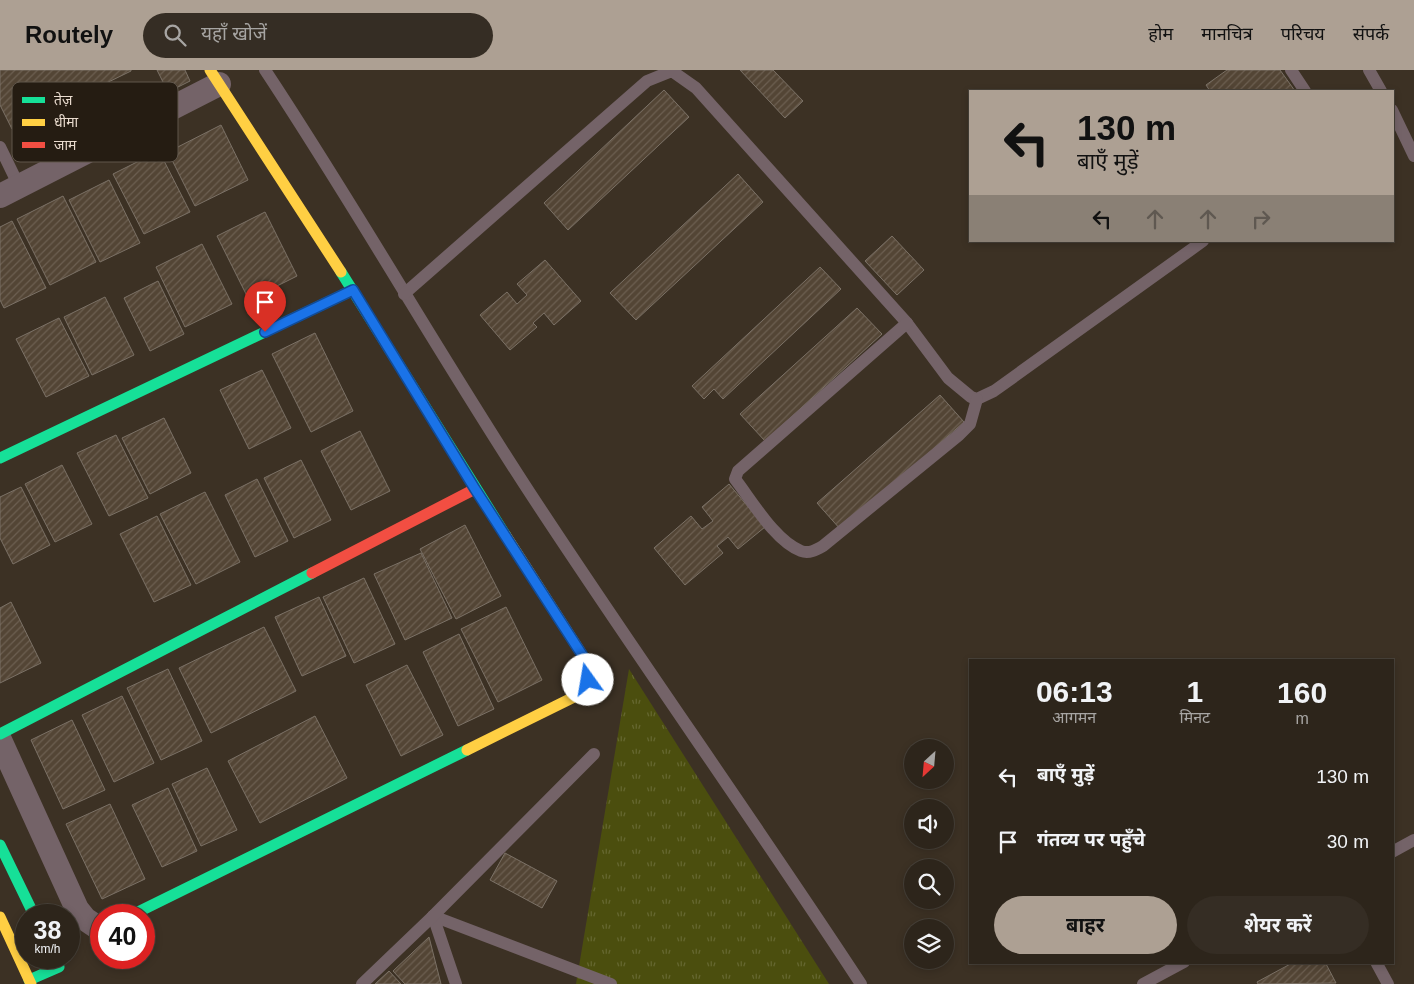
<!DOCTYPE html>
<html lang="hi">
<meta charset="utf-8">
<style>
:root{--surface:#2d251b;--page:#352d24;--text:#f1f3f6;--muted:#a7a5a3;--line:#48423a;--accent:#ada093}
body{margin:0;font-family:Arial,"Noto Sans Devanagari",sans-serif;background:var(--page);color:var(--text);height:100vh;display:flex;flex-direction:column;font-size:19px;white-space:nowrap}
*{box-sizing:border-box;margin:0}
p{font-size:16px;color:var(--muted)}
.icon{flex:none;width:28px;height:28px;fill:none;stroke:currentColor;stroke-width:2;stroke-linecap:round;stroke-linejoin:round}
.map{position:relative;flex:1;overflow:hidden}
.side{position:absolute;left:969px;top:589px;width:425px;height:305px;display:flex;flex-direction:column;background:var(--surface);border-radius:0px;box-shadow:0 2px 8px #0003,0 0 0 1px var(--line)}
.side>*{flex:none}
.top-card{position:absolute;left:969px;top:20px;width:425px;height:152px;border-radius:0px;box-shadow:0 2px 8px #0003,0 0 0 1px var(--line);background:#ada093;color:#111;overflow:hidden}
.needle{width:32px;rotate:206deg}
.fabs{position:absolute;left:904px;top:669px;display:grid;gap:10px}
.fabs a{display:grid;place-items:center;width:50px;height:50px;border-radius:50%;background:var(--surface);box-shadow:0 2px 8px #0003,0 0 0 1px var(--line);font-size:25px}
.speed{position:absolute;left:15px;top:834px;display:flex;gap:10px;font-size:25px;font-weight:700;text-align:center}
.speed>*{display:grid;place-content:center;width:65px;height:65px;border-radius:50%;background:var(--surface);box-shadow:0 2px 8px #0003,0 0 0 1px var(--line);line-height:1}
.speed small{font-size:12px;font-weight:400}
.speed .limit{border:8px solid #d22;background:#fff;color:#111}
.pin{position:absolute;display:grid;place-items:center;width:42px;height:42px;color:#fff;margin:-51px -21px;border-radius:50% 50% 50% 0;rotate:-45deg;box-shadow:0 0 5px #0007}
.pin .icon{rotate:45deg}
.me{position:absolute;width:55px;margin:-28px;rotate:347deg;stroke-linejoin:round;filter:drop-shadow(0 0 4px #0008)}
.turn{display:flex;align-items:center;gap:18px;height:105px;padding:0 25px;font-size:22px}
.turn .icon{width:65px;height:65px;stroke-width:2.5}
.turn b{display:block;font-size:35px;line-height:42px}
.lanes{display:flex;align-items:center;height:48px;padding:0 25px;background:#0003;justify-content:center;gap:25px;direction:ltr}
.lanes .off{opacity:.35}
.eta{display:flex;justify-content:space-evenly;align-items:center;height:85px;text-align:center}
.eta b{font-size:30px;font-weight:700;line-height:35px}
.cta{display:flex;gap:10px;margin-top:auto;padding:10px 25px}
.cta a{flex:1;height:58px;border-radius:30px;background:var(--accent);color:#111;font-size:20px;font-weight:700;line-height:58px;text-align:center}
.cta a+a{background:var(--page);color:var(--text)}
ul{padding:0;list-style:none}
li{display:flex;align-items:center;gap:15px;height:65px;padding:0 25px}
li div{flex:1}
li b{display:block;font-size:19px}
li em{font-style:normal}
header{display:flex;align-items:center;gap:30px;box-sizing:border-box;height:70px;padding:0 25px;background:var(--accent);color:#111}
header strong{font-size:24px}
nav{display:flex;gap:28px;margin-inline-start:auto;font-size:18px}
.search{width:350px;height:45px;background:var(--page);display:flex;align-items:center;gap:12px;box-sizing:border-box;padding:0 18px;border-radius:28px;color:var(--muted);font-size:19px}
.map>svg:first-child{display:block}
.grass{fill:url(#grass-tufts)}
.building{fill:url(#building-hatch);stroke:#7b7166}
.lines{fill:none;stroke-linecap:round;stroke-linejoin:round}
.lane{stroke:#746368;stroke-width:12}
.street{stroke:#746368;stroke-width:24}
.fast{stroke:#16e098;stroke-width:11}
.slow{stroke:#ffcf43;stroke-width:11}
.jam{stroke:#f24e42;stroke-width:11}
.route-casing{stroke:#114b97;stroke-width:12}
.route{stroke:#1a73e8;stroke-width:9}
.key{fill:#251c12;stroke:#60564b;stroke-width:1}
.key-label{font-size:14px;fill:#eadccf}
</style>
<header>
<strong>Routely</strong>
<div class="search"><svg class="icon" aria-label="search" viewBox="0 0 24 24"><circle cx="10" cy="10" r="6"/><path d="M15 15l6 6"/></svg>यहाँ खोजें</div>
<nav><a>होम</a><a>मानचित्र</a><a>परिचय</a><a>संपर्क</a></nav>
</header>
<div class="map">
<svg width="1414" height="914" viewBox="0 0 1414 914">
<defs>
<pattern id="grass-tufts" width="24" height="20" patternUnits="userSpaceOnUse" patternTransform="scale(1.25)"><rect width="24" height="20" fill="#4b4e0e"/><path d="M3 7l-1-3M5 7V3M7 7l1-3M15 17l-1-3M17 17v-4M19 17l1-3" fill="none" stroke="#656730"/></pattern>
<pattern id="building-hatch" width="6" height="6" patternUnits="userSpaceOnUse" patternTransform="scale(1.25)"><rect width="6" height="6" fill="#534535"/><path d="M-1 1l2-2M0 6l6-6M5 7l2-2" fill="none" stroke="#6c5f51"/></pattern>
</defs>
<rect width="100%" height="100%" fill="#3c3124"/>
<path class="grass" d="M629,599L829,914H576Z"/>
<g class="building">
<path d="M0,0H131V1L12,59L0,35Z"/>
<path d="M157,0H185L190,11L168,22Z"/>
<path d="M740,0H773L803,31L785,48Z"/>
<path d="M1227,0H1280L1295,21H1210L1206,15Z"/>
<path d="M664,20L689,47L568,160L544,133Z"/>
<path d="M221,55L248,110L195,136L168,82Z"/>
<path d="M159,81L190,142L144,164L113,104Z"/>
<path d="M738,104L763,132L636,250L610,223Z"/>
<path d="M109,110L140,173L100,192L69,130Z"/>
<path d="M63,126L96,192L50,215L17,149Z"/>
<path d="M265,142L297,206L249,230L217,166Z"/>
<path d="M12,151L46,218L4,238L0,230V157Z"/>
<path d="M892,166L924,200L897,225L865,191Z"/>
<path d="M202,174L232,234L185,257L156,197Z"/>
<path d="M545,190L581,231L554,255L544,243L533,253L537,257L510,280L480,245L507,222L517,234L527,225L517,214Z"/>
<path d="M820,197L841,219L723,329L714,319L704,329L692,316Z"/>
<path d="M158,211L184,264L150,281L124,228Z"/>
<path d="M105,227L134,285L92,305L64,247Z"/>
<path d="M857,238L882,264L765,371L740,344Z"/>
<path d="M59,248L89,306L46,327L16,269Z"/>
<path d="M315,263L353,341L311,362L272,284Z"/>
<path d="M262,300L291,358L249,379L220,320Z"/>
<path d="M940,325L964,352L841,460L817,433Z"/>
<path d="M164,348L191,403L150,424L122,368Z"/>
<path d="M360,361L390,421L351,440L321,381Z"/>
<path d="M116,365L148,428L109,446L77,383Z"/>
<path d="M301,390L331,450L294,468L264,408Z"/>
<path d="M62,395L92,454L55,472L25,414Z"/>
<path d="M257,409L288,471L255,487L225,425Z"/>
<path d="M729,414L765,457L738,479L728,467L717,476L723,483L685,515L654,478L691,446L702,459L713,451L702,437Z"/>
<path d="M21,417L50,475L13,494L0,468V427Z"/>
<path d="M205,422L240,492L196,514L160,444Z"/>
<path d="M157,446L191,515L154,532L120,464Z"/>
<path d="M465,455L501,526L456,549L420,479Z"/>
<path d="M421,483L452,548L405,570L374,504Z"/>
<path d="M364,508L395,574L354,593L323,527Z"/>
<path d="M319,527L346,586L302,606L275,547Z"/>
<path d="M11,532L41,593L0,613V538Z"/>
<path d="M506,537L542,610L498,632L461,559Z"/>
<path d="M264,557L296,621L211,663L179,598Z"/>
<path d="M459,564L494,639L458,656L423,582Z"/>
<path d="M407,595L443,665L401,686L366,615Z"/>
<path d="M168,599L202,671L161,690L127,618Z"/>
<path d="M122,626L154,693L114,712L82,645Z"/>
<path d="M315,646L347,708L260,753L228,691Z"/>
<path d="M72,650L105,720L63,739L31,670Z"/>
<path d="M207,698L237,760L201,776L172,714Z"/>
<path d="M168,718L197,781L162,797L132,735Z"/>
<path d="M110,734L145,809L102,829L66,754Z"/>
<path d="M505,783L557,811L542,838L490,810Z"/>
<path d="M429,867L441,914H405L393,901Z"/>
<path d="M1294,892H1325L1336,913L1258,914L1257,912Z"/>
<path d="M389,901L401,914H375Z"/>
</g>
<g class="lines">
<g class="lane">
<path d="M265,0C357,139 439,284 530,423C638,588 753,749 861,914"/>
<path d="M1291,0L1305,21"/>
<path d="M1369,0L1381,21"/>
<path d="M1392,40L1414,86"/>
<path d="M0,77L19,116"/>
<path d="M404,224L647,11L672,1L696,18L907,253L948,308L971,327L977,329L994,321L1203,171"/>
<path d="M907,253L738,401L735,409C752,431 775,471 801,481C809,484 816,480 823,476L959,365L970,354L977,329"/>
<path d="M1392,782L1414,770"/>
<path d="M433,846L611,914"/>
<path d="M433,846L456,914"/>
<path d="M1376,892L1388,914"/>
<path d="M362,914L433,846L594,684"/>
<path d="M1143,914L1184,892"/>
</g>
<g class="street">
<path d="M0,126L219,14"/>
<path d="M0,670L77,839L85,849L97,857H101"/>
</g>
<g class="fast">
<path d="M341,202L506,466"/>
<path d="M0,388L353,220"/>
<path d="M0,664L312,503"/>
<path d="M0,775L34,845"/>
<path d="M132,845L467,680"/>
<path d="M29,910L59,897"/>
</g>
<g class="slow">
<path d="M210,0L341,202"/>
<path d="M467,680L574,627C584,618 588,610 590,597L506,466"/>
<path d="M0,847L31,914"/>
</g>
<path class="jam" d="M312,503L475,419"/>
</g>
<g class="lines">
<defs>
<path id="route" d="M265,262L353,220L475,419L590,597L588,610"/>
</defs>
<use href="#route" class="route-casing"/>
<use href="#route" class="route"/>
</g>
<rect x="12" y="12" width="166" height="80" rx="8" class="key"/>
<rect x="22" y="27" width="23" height="6" fill="#16e098"/>
<rect x="22" y="49" width="23" height="7" fill="#ffcf43"/>
<rect x="22" y="72" width="23" height="6" fill="#f24e42"/>
<g class="key-label">
<text x="54" y="35">तेज़</text>
<text x="54" y="57">धीमा</text>
<text x="54" y="80">जाम</text>
</g>
</svg>
<div class="fabs">
<a><svg class="needle" viewBox="-14 -14 28 28"><path d="M0-13l5 13h-10z" fill="#e53935"/><path d="M0 13l5-13h-10z" fill="#a7a5a3"/></svg></a>
<a><svg class="icon" aria-label="sound" viewBox="0 0 24 24"><path d="M4 9h4l5-4v14l-5-4H4zM17 9q2 3 0 6"/></svg></a>
<a><svg class="icon" aria-label="search" viewBox="0 0 24 24"><circle cx="10" cy="10" r="6"/><path d="M15 15l6 6"/></svg></a>
<a><svg class="icon" aria-label="layers" viewBox="0 0 24 24"><path d="M12 4l9 5-9 5-9-5zM3 14l9 5 9-5"/></svg></a>
</div>
<div class="speed"><div>38<small>km/h</small></div><div class="limit">40</div></div>
<div class="pin" style="left:265px;top:262px;background:#d93025"><svg class="icon" aria-label="arrive" viewBox="0 0 24 24"><path d="M6 21V4h12l-3 4 3 4H6"/></svg></div>
<svg class="me" style="left:588px;top:610px" viewBox="-20 -20 40 40"><circle r="19" fill="#fff"/><path d="M0-13L10 11 0 6-10 11z" fill="#1a73e8"/></svg>
<div class="top-card">
<div class="turn"><svg class="icon" aria-label="left" viewBox="0 0 24 24"><path d="M17 20v-9H6M10 6l-5 5 5 5"/></svg><div><b>130 m</b>बाएँ मुड़ें</div></div>
<div class="lanes"><svg class="icon" aria-label="left" viewBox="0 0 24 24"><path d="M17 20v-9H6M10 6l-5 5 5 5"/></svg><svg class="icon off" aria-label="ahead" viewBox="0 0 24 24"><path d="M12 20V5M6 11l6-6 6 6"/></svg><svg class="icon off" aria-label="ahead" viewBox="0 0 24 24"><path d="M12 20V5M6 11l6-6 6 6"/></svg><svg class="icon off" aria-label="right" viewBox="0 0 24 24"><path d="M7 20v-9h11M14 6l5 5-5 5"/></svg></div>
</div>
<section class="side">
<div class="eta">
<div><b>06:13</b><p>आगमन</p></div>
<div><b>1</b><p>मिनट</p></div>
<div><b>160</b><p>m</p></div>
</div>
<ul>
<li><svg class="icon" aria-label="left" viewBox="0 0 24 24"><path d="M17 20v-9H6M10 6l-5 5 5 5"/></svg><div><b>बाएँ मुड़ें</b></div><em>130 m</em></li>
<li><svg class="icon" aria-label="arrive" viewBox="0 0 24 24"><path d="M6 21V4h12l-3 4 3 4H6"/></svg><div><b>गंतव्य पर पहुँचे</b></div><em>30 m</em></li>
</ul>
<div class="cta"><a>बाहर</a><a>शेयर करें</a></div>
</section>
</div>
